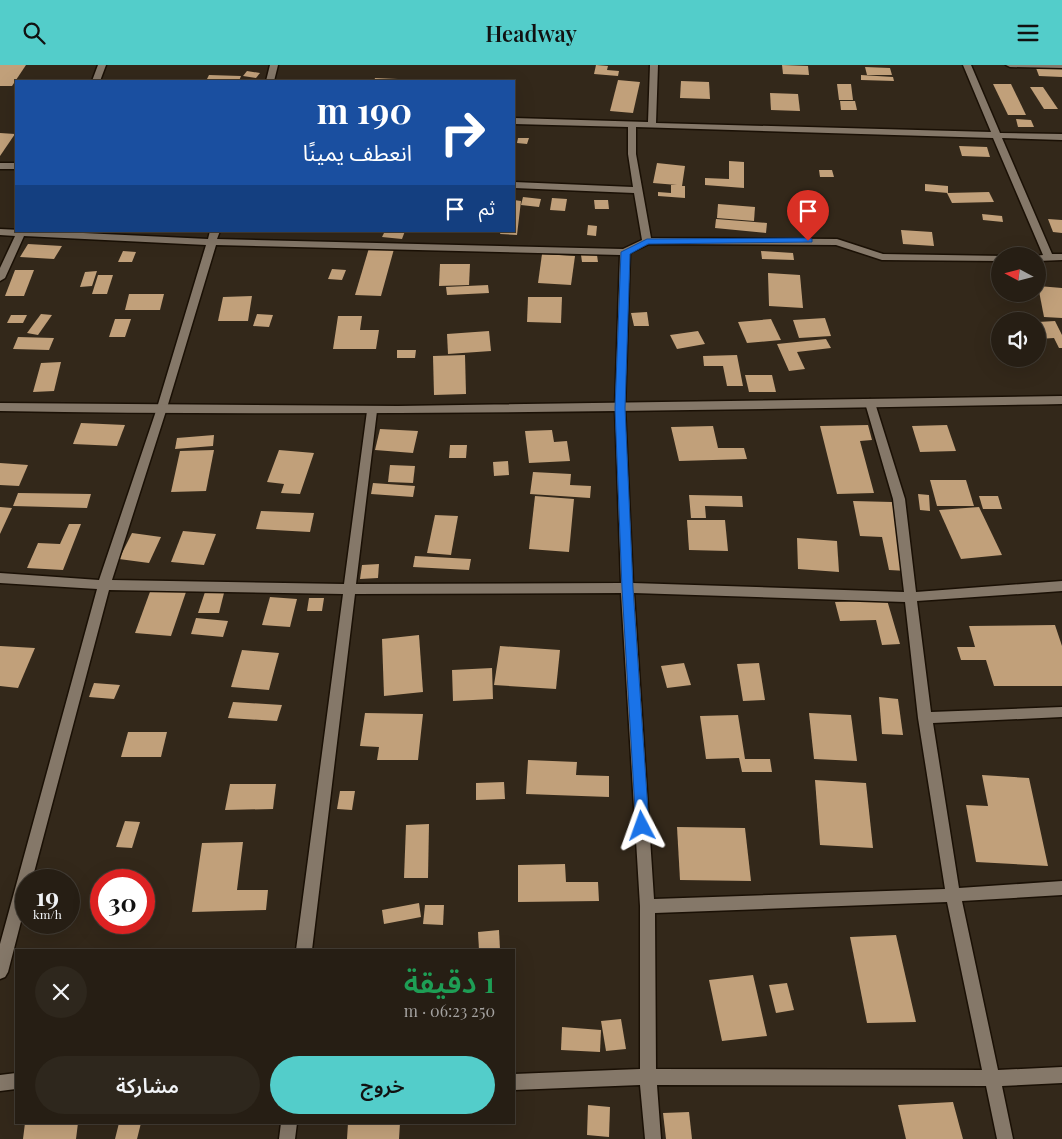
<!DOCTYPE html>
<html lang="ar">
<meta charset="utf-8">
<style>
:root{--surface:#261e14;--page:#2e271d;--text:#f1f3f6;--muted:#a4a2a0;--line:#423c34;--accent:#53cdca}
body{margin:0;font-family:"Playfair Display","Noto Sans Arabic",serif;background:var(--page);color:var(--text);direction:rtl;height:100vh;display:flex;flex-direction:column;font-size:19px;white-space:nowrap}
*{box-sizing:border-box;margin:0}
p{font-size:16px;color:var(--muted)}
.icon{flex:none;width:28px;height:28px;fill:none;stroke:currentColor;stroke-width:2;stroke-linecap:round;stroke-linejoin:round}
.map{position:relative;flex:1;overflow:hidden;direction:ltr}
.panel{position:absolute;left:15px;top:884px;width:500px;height:175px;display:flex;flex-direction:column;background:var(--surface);border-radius:0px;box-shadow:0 5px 20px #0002,0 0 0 1px var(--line);direction:rtl}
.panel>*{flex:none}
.top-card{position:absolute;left:15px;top:15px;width:500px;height:152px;border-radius:0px;box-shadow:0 5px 20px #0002,0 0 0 1px var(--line);direction:rtl;background:#1a4fa0;color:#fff;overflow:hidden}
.needle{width:32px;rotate:277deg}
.fabs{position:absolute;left:991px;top:182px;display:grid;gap:10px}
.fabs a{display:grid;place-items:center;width:55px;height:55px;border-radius:50%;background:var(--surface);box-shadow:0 5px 20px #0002,0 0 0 1px var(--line);font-size:25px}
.speed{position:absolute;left:15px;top:804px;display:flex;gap:10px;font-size:25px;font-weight:700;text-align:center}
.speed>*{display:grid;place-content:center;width:65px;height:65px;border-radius:50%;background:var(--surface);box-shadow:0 5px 20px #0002,0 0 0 1px var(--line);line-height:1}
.speed small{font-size:12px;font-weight:400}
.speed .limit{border:8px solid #d22;background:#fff;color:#111}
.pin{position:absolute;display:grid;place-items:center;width:42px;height:42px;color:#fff;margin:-51px -21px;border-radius:50% 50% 50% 0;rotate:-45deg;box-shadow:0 0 5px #0007}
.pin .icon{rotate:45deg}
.me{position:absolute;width:55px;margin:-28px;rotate:356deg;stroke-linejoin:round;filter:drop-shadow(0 0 4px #0008)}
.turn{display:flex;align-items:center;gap:18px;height:105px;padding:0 20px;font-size:22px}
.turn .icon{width:65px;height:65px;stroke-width:2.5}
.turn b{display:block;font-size:35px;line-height:42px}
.then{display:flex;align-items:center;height:48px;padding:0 20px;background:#0003;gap:10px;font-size:19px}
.round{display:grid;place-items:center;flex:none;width:52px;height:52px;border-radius:26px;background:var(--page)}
.headline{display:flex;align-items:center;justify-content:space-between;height:85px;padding:0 20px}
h1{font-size:30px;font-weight:600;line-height:38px;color:#1e9e55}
.action{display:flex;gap:10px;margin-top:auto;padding:10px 20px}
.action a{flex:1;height:58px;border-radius:30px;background:var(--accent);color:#111;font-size:20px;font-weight:600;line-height:58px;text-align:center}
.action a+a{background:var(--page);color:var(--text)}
header{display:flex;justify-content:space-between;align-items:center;height:65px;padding:0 20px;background:var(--accent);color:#111;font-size:22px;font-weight:600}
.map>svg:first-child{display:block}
.building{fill:#c1a07a}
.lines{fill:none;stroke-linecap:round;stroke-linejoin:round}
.minor-casing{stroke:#1a1005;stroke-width:3}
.secondary-casing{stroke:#1a1005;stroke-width:3}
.minor{fill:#857869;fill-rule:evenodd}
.secondary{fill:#857869;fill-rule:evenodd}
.route{fill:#1a73e8;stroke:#114b97}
</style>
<header><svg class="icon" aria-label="menu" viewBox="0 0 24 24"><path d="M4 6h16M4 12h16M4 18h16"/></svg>Headway<svg class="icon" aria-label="search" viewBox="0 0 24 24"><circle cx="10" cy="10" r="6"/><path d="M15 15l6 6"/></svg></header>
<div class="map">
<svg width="1062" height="1074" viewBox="0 0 1062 1074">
<rect width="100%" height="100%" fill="#33281a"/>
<g class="building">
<path d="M0,0H26L12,21H0Z"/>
<path d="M596,0L608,1L607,5L619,6L618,11L594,9Z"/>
<path d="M782,0L808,1L809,10L783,9Z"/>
<path d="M865,2L890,3L892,10H867Z"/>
<path d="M1036,3L1062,4V12L1039,11Z"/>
<path d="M247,6L260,8L256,13L243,11Z"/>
<path d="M209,10L241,11L239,16H206Z"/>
<path d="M861,10L893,12L894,16L861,15Z"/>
<path d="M375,13L398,14L397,16H374Z"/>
<path d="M618,15L640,17L633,48L610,46Z"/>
<path d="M681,16L709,17L710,34L680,33Z"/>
<path d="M837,19H851L853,35H839Z"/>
<path d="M993,19H1011L1026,50H1008Z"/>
<path d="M1030,22H1043L1058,44H1044Z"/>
<path d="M770,28L798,29L800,46L771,45Z"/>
<path d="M840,36H855L857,45H841Z"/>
<path d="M1016,54L1031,55L1034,62H1018Z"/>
<path d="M0,68L15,69L0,91Z"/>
<path d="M518,73H529L527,79L517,78Z"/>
<path d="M959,81L987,82L990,92L962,91Z"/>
<path d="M729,96L744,97V123L705,120V113L729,114Z"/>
<path d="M657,98L685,101L682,121H685V133L658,131V127L671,128V120H677L653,118Z"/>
<path d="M819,105H832L834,112H820Z"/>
<path d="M925,119L948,121V128L925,126Z"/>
<path d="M989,127L994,137L952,138L947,128Z"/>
<path d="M523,132L541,134L539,142L521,140Z"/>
<path d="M552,133L567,134L565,146L550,145Z"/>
<path d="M514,135L521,136L517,170L500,169L501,166H514Z"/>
<path d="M594,135H608L609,144H595Z"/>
<path d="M718,139L755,142L754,156L717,153Z"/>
<path d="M982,149L1002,151L1003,157L983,155Z"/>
<path d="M716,154L767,158L766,168L715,163Z"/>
<path d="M1048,154L1062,155V168L1053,167Z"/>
<path d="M588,160L597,161L596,171L587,170Z"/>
<path d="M901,165L932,167L934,181L903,179Z"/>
<path d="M385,166H405L402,174L382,172Z"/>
<path d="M28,179L62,181L54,194L20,192Z"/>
<path d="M369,183L394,184L381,231L355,230Z"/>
<path d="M123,186L136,187L132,197H118Z"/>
<path d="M761,186L793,188L794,195L762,194Z"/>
<path d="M542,189L575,191L571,220L538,218Z"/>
<path d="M581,190H597L598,197H582Z"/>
<path d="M440,199H470L469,220L439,221Z"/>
<path d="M332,204L346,205L342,215L328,214Z"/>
<path d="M15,205H34L24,231H5Z"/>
<path d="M97,206L92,221L80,222L85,207Z"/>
<path d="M768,208L800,210L803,243L769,241Z"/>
<path d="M98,210H113L107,229H92Z"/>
<path d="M488,220L489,228L447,230L446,222Z"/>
<path d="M1038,221L1062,223V253L1044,252Z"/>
<path d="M129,229H164L160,245H125Z"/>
<path d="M252,231L248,256H218L223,232Z"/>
<path d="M528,232H562L561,258L527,257Z"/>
<path d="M647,247L649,261H634L631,248Z"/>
<path d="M41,249L52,250L38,270L27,268Z"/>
<path d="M257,249L273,250L269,262L253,261Z"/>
<path d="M11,250H27L23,258H7Z"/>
<path d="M338,251H362L360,265H379L376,284H333Z"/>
<path d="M825,253L831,271L799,273L793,255Z"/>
<path d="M115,254H131L125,272H109Z"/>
<path d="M771,254L781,275L747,278L738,257Z"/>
<path d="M1055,256L1062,270V283H1059L1054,273L1038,274V257Z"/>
<path d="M489,266L491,286L448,289L447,269Z"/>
<path d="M698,266L705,279L677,284L670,270Z"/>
<path d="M18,272L54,273L49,285L13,284Z"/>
<path d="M826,274L831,283L797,287L805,304L789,306L777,279Z"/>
<path d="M397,285H416L415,293H397Z"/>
<path d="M465,290L466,329L434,330L433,291Z"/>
<path d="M737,290L743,321H727L723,301H704L703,291Z"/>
<path d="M61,297L54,326L33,327L41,298Z"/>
<path d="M745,310H772L776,327H749Z"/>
<path d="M81,358L125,360L117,381L73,379Z"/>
<path d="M868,360L872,375L860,376L874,428L837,429L820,361Z"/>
<path d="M947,360L956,386L920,387L912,361Z"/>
<path d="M713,361L718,383H744L747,394L679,396L671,362Z"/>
<path d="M380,364L418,366L413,388L375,385Z"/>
<path d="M552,365L554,377L567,376L570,396L529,398L525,366Z"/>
<path d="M214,370L213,381L175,384L177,373Z"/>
<path d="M450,380H467L466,393H449Z"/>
<path d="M214,385L206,426L171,427L180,386Z"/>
<path d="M279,385L314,388L300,429L281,428L284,419L267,417Z"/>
<path d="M508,396L509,410L494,411L493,397Z"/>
<path d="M0,398L28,400L19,421L0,420Z"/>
<path d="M390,400L415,401L413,418L388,417Z"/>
<path d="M533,407L571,409L570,420L591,421L590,433L530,429Z"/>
<path d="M930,415H966L974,441H937Z"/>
<path d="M373,418L415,421L413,432L371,429Z"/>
<path d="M18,428L91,429L87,443L13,441Z"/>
<path d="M918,429L929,430L930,446L920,445Z"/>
<path d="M689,430L742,431L743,442L705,441L706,453H691Z"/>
<path d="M535,431L574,434L569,487L529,484Z"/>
<path d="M979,431H998L1002,444H983Z"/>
<path d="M853,436L892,437L907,506L889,505L882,472L860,471Z"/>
<path d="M0,442L12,443L0,469Z"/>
<path d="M979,442L1002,490L961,494L939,445Z"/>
<path d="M261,446L314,448L310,467L256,464Z"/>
<path d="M435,450L458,451L451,490L427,488Z"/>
<path d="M687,455H725L728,486L689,485Z"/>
<path d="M69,459H81L63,505L27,503L38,478L60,479Z"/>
<path d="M183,466L216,469L204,500L171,497Z"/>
<path d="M132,468L161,472L149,498L119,494Z"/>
<path d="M797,473L837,476L839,507L798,504Z"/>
<path d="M415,491L471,494L469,505L413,502Z"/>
<path d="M379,499L378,513L360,514L362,500Z"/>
<path d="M151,524L186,527L171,571L135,568Z"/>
<path d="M205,527L224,528L219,548H198Z"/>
<path d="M270,532L297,534L290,562L262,560Z"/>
<path d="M309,533H324L322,546H307Z"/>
<path d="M887,535L900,579L882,580L876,555L840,556L835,537Z"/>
<path d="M196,553L228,556L223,572L191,569Z"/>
<path d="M1055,560L1062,581V621H994L986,595H961L957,582H975L969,561Z"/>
<path d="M419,570L423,627L384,631L382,574Z"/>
<path d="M0,581L35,583L18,623L0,621Z"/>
<path d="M500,581L560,585L556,624L494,620Z"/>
<path d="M242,585L279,588L269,625L231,622Z"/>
<path d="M684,598L691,620L667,623L661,601Z"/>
<path d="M759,598L765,635L743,636L737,599Z"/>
<path d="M492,603L493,634L453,636L452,605Z"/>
<path d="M94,618L120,620L114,634L89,632Z"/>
<path d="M879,632L898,634L903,670L882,669Z"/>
<path d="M233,637L282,640L277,656L228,653Z"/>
<path d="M365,648L423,649L418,695H377L379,682L360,681Z"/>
<path d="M809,648L851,650L857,696L814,694Z"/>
<path d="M738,650L745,694H770L772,707H742L739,693L706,694L700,651Z"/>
<path d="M128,667H167L161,692H121Z"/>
<path d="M528,695L577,697L576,710L609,711V732L526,729Z"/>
<path d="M982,710L1029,713L1048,801L976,797L966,740L988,741Z"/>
<path d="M815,715L866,718L873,783L820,780Z"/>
<path d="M504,717L505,734L476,735V718Z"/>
<path d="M230,719H276L273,744L225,745Z"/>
<path d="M340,726H355L352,745L337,744Z"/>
<path d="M125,756L140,757L132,783L116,782Z"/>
<path d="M429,759L428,813H404L406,760Z"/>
<path d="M677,762L745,763L751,816L680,815Z"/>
<path d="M243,777L237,825H268L266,845L192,847L202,778Z"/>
<path d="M565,799L566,817H598L599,836L518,837V800Z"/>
<path d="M419,838L421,852L384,859L382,845Z"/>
<path d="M425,840H444L443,860L423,859Z"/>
<path d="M499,865L500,885H479L478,867Z"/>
<path d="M896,870L916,957L867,958L850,872Z"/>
<path d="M753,910L767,971L722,976L709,915Z"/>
<path d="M787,918L794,945L776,948L769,920Z"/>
<path d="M621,954L626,984L606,986L601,956Z"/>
<path d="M562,962L601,965L600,987L561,985Z"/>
<path d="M953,1037L963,1074H906L898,1040Z"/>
<path d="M588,1040L610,1042L609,1072L587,1070Z"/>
<path d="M689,1047L692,1074H666L663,1048Z"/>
<path d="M25,1058H78L76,1074H23Z"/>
<path d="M119,1058H141L137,1074H115Z"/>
<path d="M348,1058H400L399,1074H347Z"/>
</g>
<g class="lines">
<defs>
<g id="minor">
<path d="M98,0H106L100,16H92Z"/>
<path d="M270,0H278L274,16H266Z"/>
<path d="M650,0H658L656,58L991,67L963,0H971L1000,68L1062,69V75L1002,73L1052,189H1062V195L1038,196V191H1034L1043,190L993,73L636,62V89L651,173L837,174L883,189L1004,191H1000V196L882,195L836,180L649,179L630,188L625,343L633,518L904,527L893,434L865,338L870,334L875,338L905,434L916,527L1062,516V526L917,536L931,647L1062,642V652L933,658L959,823L1062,816V830L962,836L998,1005L1062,1002V1018L1002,1021L1013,1074H997L986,1021L657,1020L661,1074H645L640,1020L514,1025V1009L640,1004V841L621,528L355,529L312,885H296L343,529L109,525L32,815H26V837L8,907L5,912L0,914V879L97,524L0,518V508L99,515L156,346L206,180L24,171L5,213L0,216V203L15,171L0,170V164L208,174L210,166H220L217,174L623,184L642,175L634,128L514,123V117L633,122L628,89V62L514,59V53L648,57ZM216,180L620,190L615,343L621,518L356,519L377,346L372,342L367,346L344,519L112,515L166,346ZM634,528L905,537L918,653L945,824L654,834ZM947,837L982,1005L656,1004L655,848Z"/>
<path d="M1006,0H1062V3L1010,2Z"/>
<rect x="0" y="98" width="16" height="6"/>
<path d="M16,1008V1024L0,1026V1010Z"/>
<path d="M281,1058H297L295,1074H279Z"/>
</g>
<path id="secondary" d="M1062,331V339C708,345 354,352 0,346V338L398,341Z"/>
</defs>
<use href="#minor" class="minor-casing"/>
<use href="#secondary" class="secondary-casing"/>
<use href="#minor" class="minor"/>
<use href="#secondary" class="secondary"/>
</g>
<path class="route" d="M808,173L812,174V177L648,179L630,189L625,343L633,523L649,761L647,765H638L636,761L622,523L615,343L621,187L647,174Z"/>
</svg>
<div class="fabs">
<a><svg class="needle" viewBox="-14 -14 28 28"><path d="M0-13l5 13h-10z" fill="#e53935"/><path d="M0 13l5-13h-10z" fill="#a4a2a0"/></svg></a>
<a><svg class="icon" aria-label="sound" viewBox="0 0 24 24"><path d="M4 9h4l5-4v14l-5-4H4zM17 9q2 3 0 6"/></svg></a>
</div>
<div class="speed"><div>19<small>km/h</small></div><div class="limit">30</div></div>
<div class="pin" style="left:808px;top:176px;background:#d93025"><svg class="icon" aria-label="arrive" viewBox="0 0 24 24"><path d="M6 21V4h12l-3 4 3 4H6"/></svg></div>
<svg class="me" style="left:642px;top:761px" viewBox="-20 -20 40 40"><path d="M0-17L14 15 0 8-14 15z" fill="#1a73e8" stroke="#fff" stroke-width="4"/></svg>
<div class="top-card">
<div class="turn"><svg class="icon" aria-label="right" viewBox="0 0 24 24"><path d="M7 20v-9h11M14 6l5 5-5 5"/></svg><div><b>190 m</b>انعطف يمينًا</div></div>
<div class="then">ثم<svg class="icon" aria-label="arrive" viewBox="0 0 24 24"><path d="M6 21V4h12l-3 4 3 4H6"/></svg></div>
</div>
<section class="panel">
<div class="headline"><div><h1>1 دقيقة</h1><p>250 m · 06:23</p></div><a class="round"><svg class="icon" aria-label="close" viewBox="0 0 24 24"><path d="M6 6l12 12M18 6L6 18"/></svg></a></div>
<div class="action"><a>خروج</a><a>مشاركة</a></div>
</section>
</div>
